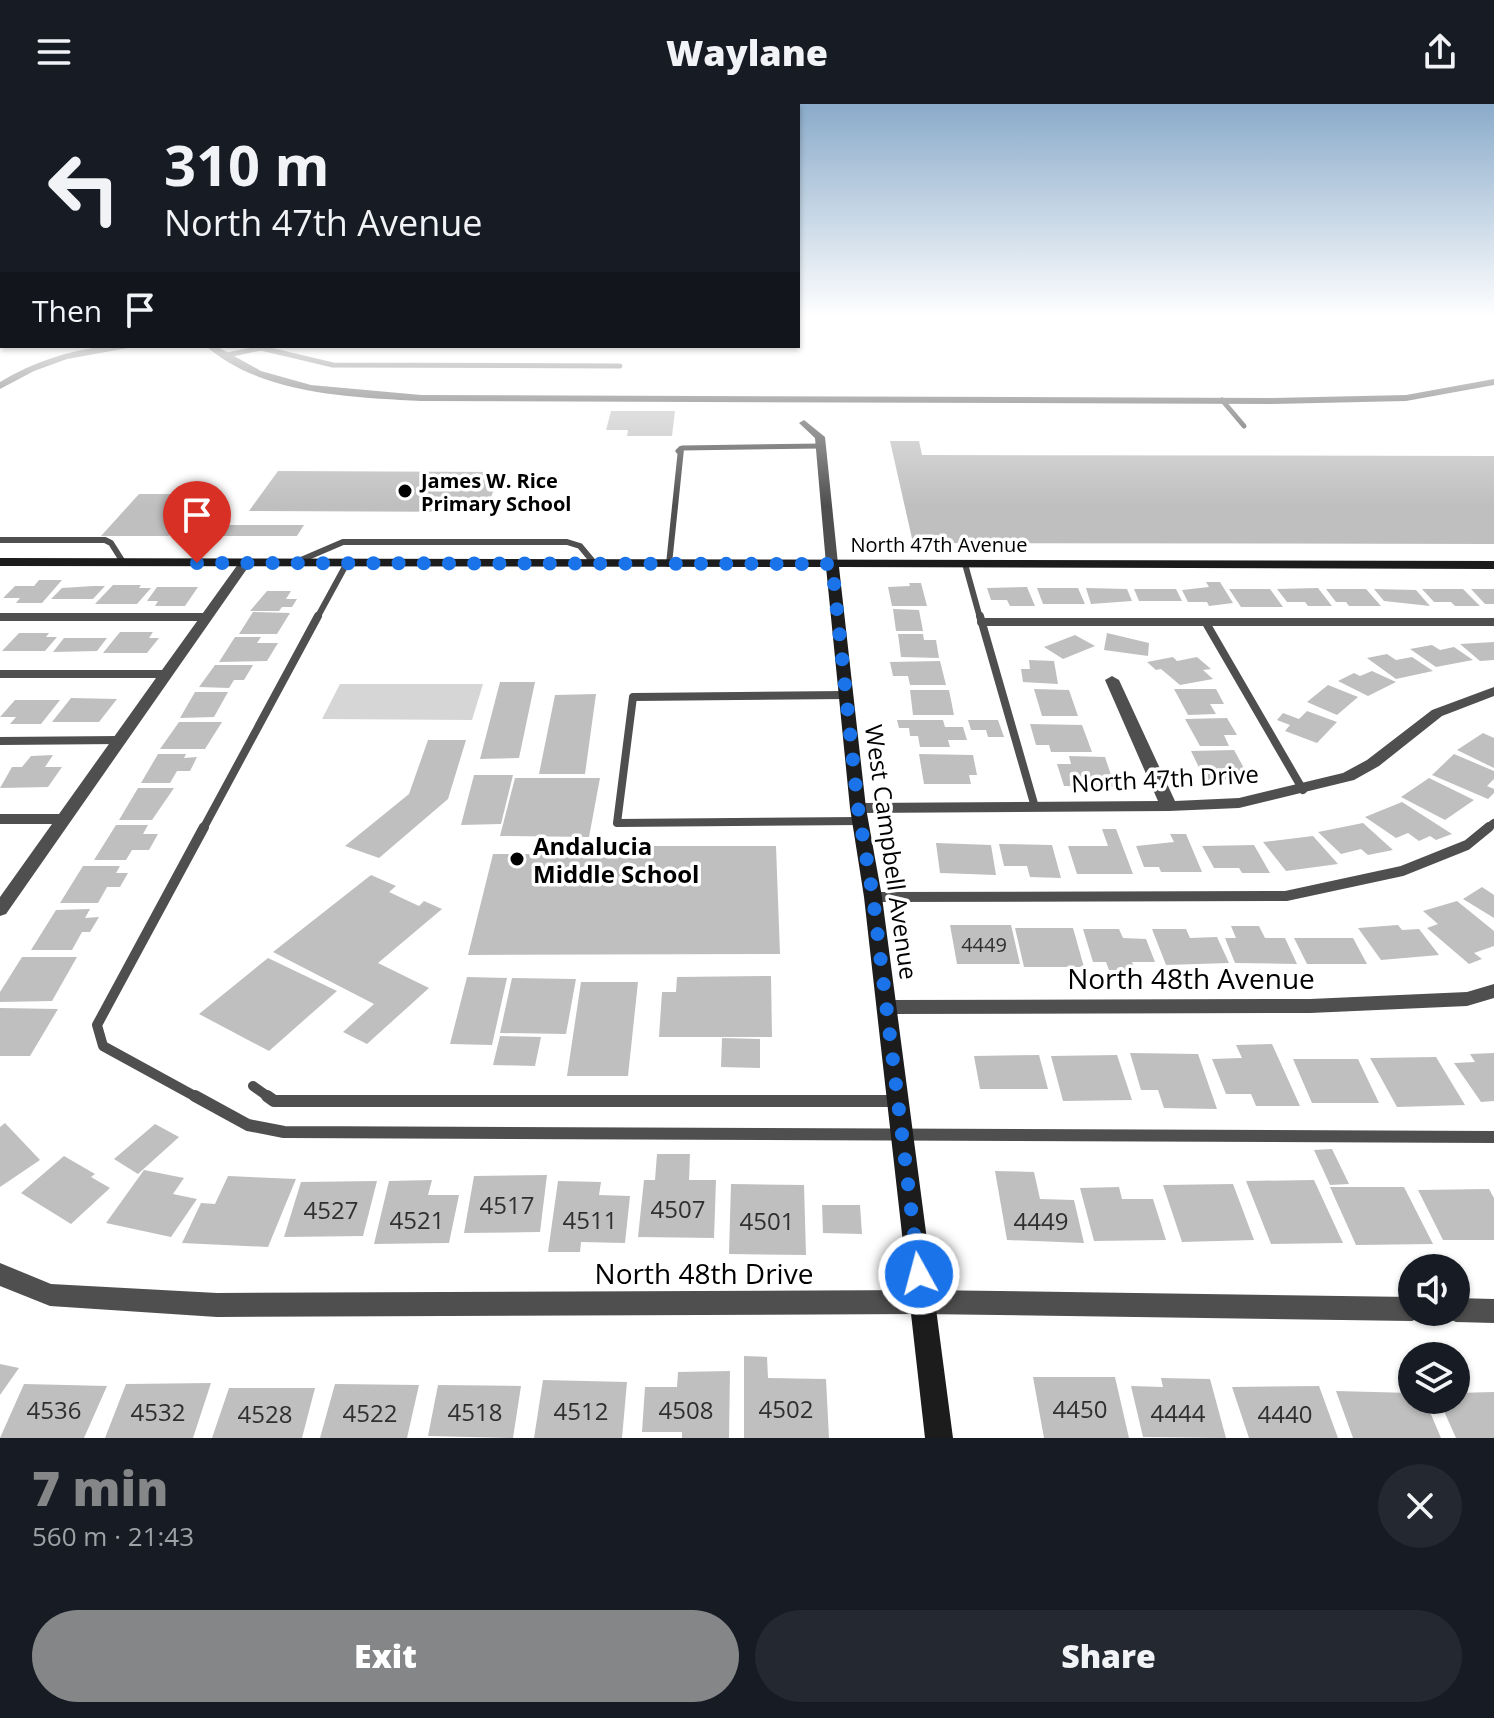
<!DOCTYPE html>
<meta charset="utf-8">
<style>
:root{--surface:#171b24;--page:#242831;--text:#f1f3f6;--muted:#9ea1a6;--accent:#858687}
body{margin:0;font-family:"Open Sans",sans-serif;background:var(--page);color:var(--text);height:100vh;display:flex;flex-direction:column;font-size:30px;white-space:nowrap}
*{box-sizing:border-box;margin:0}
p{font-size:26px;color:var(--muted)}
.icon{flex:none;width:44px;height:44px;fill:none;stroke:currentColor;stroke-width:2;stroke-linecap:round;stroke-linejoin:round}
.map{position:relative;height:1334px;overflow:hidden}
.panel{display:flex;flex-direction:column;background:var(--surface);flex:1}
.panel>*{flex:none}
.guide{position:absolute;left:0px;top:0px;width:800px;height:244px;box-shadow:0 2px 6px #0004;background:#171b24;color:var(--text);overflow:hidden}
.tools{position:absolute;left:1398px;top:1150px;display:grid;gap:16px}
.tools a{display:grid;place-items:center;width:72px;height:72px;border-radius:50%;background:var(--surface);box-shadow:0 2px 6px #0004;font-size:40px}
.pin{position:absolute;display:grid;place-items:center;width:68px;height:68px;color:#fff;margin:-82px -34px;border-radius:50% 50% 50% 0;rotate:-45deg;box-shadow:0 0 8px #0007}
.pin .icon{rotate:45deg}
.me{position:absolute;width:88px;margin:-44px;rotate:353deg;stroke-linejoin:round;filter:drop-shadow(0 0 6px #0008)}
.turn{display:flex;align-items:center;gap:28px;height:168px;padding:0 32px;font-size:36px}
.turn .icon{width:104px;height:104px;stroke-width:2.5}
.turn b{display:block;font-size:56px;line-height:68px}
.then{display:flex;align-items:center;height:76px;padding:0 32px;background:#0003;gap:16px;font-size:30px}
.round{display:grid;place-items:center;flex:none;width:84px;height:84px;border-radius:42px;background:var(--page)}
.overview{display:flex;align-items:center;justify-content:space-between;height:136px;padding:0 32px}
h1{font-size:48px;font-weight:800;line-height:60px;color:var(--accent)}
.action{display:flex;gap:16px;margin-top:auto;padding:16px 32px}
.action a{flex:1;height:92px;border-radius:48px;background:var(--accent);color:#fff;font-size:32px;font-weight:800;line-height:92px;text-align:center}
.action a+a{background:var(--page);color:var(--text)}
header{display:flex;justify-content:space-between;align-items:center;height:104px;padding:0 32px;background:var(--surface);font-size:36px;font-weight:800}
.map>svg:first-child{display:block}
.green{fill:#d6d6d6}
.building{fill:#bfbfbf}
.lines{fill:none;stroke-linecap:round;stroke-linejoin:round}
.lane-far4{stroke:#4f4f4f;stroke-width:5}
.lane-far3{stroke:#4f4f4f;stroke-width:6}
.lane-far2{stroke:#4f4f4f;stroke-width:8}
.lane-far1{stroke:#4f4f4f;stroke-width:10}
.lane{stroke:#4f4f4f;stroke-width:12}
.street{fill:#4f4f4f;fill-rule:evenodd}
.secondary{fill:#1c1c1c;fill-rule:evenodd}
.route{stroke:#1a73e8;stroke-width:14;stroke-dasharray:0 25.2}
.poi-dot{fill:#000;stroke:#fff;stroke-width:3}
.labels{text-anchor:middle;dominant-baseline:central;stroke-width:7;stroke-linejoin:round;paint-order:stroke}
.far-poi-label{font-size:20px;font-weight:bold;fill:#000;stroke:#fff;text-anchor:start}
.far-street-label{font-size:20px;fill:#000;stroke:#fff}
.number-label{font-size:20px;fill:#303030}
.street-label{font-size:24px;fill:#000;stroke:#fff}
.poi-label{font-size:24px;font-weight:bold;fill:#000;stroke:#fff;text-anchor:start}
.near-number-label{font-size:24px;fill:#303030}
.near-street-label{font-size:28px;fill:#000;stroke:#fff}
</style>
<header><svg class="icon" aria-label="menu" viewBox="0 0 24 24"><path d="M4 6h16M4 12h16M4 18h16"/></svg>Waylane<svg class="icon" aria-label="share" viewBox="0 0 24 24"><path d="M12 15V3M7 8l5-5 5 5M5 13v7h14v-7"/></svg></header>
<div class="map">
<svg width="1494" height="1334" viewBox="0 0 1494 1334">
<rect width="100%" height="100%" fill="#fff"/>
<path class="green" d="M340,580H483L472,616L322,615Z"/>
<g class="building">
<path d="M611,307H675L672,332H627L628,326H606Z"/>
<path d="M890,337H919L922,351L1494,352V440L913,439Z"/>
<path d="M278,367L501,368L485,408L249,407Z"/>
<path d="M139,390H174L164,402H194L169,432H101Z"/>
<path d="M205,421H304L297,432H197Z"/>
<path d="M39,476H62L42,499H16L20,494H3L15,482H34Z"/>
<path d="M1206,478H1220L1233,499L1209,502L1207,498H1188L1182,486L1209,483Z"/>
<path d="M909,479H921L927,502H892L888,483L910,482Z"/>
<path d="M113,481H141L139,484H151L137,500H95Z"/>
<path d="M93,482H105L93,495H51L62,484Z"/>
<path d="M157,483H198L185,502H155L158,497H147Z"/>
<path d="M1027,483L1035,502H1010L1007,496H991L987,484Z"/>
<path d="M1037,484H1078L1085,500H1043Z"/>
<path d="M1086,484L1127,485L1132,497L1091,500Z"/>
<path d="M1318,484L1332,502H1308L1305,498H1287L1277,485Z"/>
<path d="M1134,485H1176L1182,497H1139Z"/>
<path d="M1229,485H1270L1283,503H1241Z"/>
<path d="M1326,485H1366L1381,502H1349L1346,498H1336Z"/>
<path d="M1374,485L1416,486L1430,502L1384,497Z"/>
<path d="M1422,485H1463L1480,502H1455L1451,498H1434Z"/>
<path d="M1471,485H1494V500H1485Z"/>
<path d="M267,487H291L286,495H297L292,503H282L279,507H250Z"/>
<path d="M893,505L919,506L923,527H896Z"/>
<path d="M253,508L290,509L277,530H239Z"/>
<path d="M120,528H153L149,534H159L147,549H103Z"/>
<path d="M19,529H49L46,533H57L45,547H2Z"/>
<path d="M1107,529L1149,539L1148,552L1104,546Z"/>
<path d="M898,530H923L924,536H936L939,554L901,553Z"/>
<path d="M1075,531L1095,542L1063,555L1044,543Z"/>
<path d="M235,533H261L257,539H278L267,557L219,558Z"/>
<path d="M64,534H107L97,547L53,548Z"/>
<path d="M1494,538V556L1480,557L1460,540Z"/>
<path d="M1432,541L1440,546L1454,543L1473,556L1436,563L1410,545Z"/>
<path d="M1387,550L1396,556L1412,553L1433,567L1396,575L1367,554Z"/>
<path d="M1173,553L1177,557L1197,553L1211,565L1203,566L1213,575L1180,581L1161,565L1156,566L1147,558Z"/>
<path d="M1029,556L1054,557L1058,580L1023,578L1021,565H1030Z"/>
<path d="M940,557L946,581H910L908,572H893L890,558Z"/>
<path d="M215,561H253L244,576H234L229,584L199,583Z"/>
<path d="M1372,567L1396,578L1368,592L1338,577L1354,569L1360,572Z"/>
<path d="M500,578H535L519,654L480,655Z"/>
<path d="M1328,581L1358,593L1337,611L1307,598Z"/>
<path d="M1034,585L1069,586L1078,612H1042Z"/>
<path d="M1174,585H1216L1224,600H1210L1216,610L1188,611Z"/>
<path d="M910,586H949L954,611H913Z"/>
<path d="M195,588H228L214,613L180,614Z"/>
<path d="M596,590L585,670H539L555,591Z"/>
<path d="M71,594L117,595L99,618H52Z"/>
<path d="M15,596H60L41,620H10L16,613H0Z"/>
<path d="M1307,607L1337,618L1317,639L1285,627L1290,621L1277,616L1283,609L1299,615Z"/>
<path d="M1227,614L1237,631H1224L1229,642H1200L1185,615Z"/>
<path d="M897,616H943L945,623H963L967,636H948L950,643H920L918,632H910L909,624H899Z"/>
<path d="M968,616H998L1004,633H988L986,626H971Z"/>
<path d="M179,618H222L205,645H160Z"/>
<path d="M1030,620L1082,621L1092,648H1051L1049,641H1036Z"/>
<path d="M1483,629L1494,634V664L1457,646Z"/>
<path d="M428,636H466L448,695L379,754L345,742L409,690Z"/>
<path d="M1234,646L1250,675L1205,676L1191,647Z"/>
<path d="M158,650H186L184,654L197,653L190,667H177L170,679H141Z"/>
<path d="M919,650L973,651L977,671H969L971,680H924Z"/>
<path d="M1454,650L1494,667V675L1487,682L1494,685V689L1488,695L1432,671Z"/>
<path d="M53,651L45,663H62L48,683L0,684L12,663H22L31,652Z"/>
<path d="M1069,652L1105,653L1115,683L1064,682L1057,660H1071Z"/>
<path d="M474,671H513L501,720L461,721Z"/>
<path d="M515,674H600L589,733L500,732Z"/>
<path d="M1429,674L1474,696L1445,716L1401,693Z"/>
<path d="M138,684H174L152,716H119Z"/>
<path d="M1402,698L1452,730L1436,736L1430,732L1419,737L1408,729L1396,734L1365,713Z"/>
<path d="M1363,719L1393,746L1368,751L1361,745L1341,750L1318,728Z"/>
<path d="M116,721H148L143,730H158L149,746H132L126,756H94Z"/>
<path d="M1102,725H1116L1133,770H1077L1068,742H1108Z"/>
<path d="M1170,730H1186L1202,768H1161L1159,763H1144L1136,742L1174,738Z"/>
<path d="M1313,732L1338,760L1286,767L1263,738Z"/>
<path d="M936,739L991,741L996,771L940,769Z"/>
<path d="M999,740L1052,741L1061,774L1030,773L1027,762H1004Z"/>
<path d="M1254,741L1270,769H1242L1239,764H1214L1202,742Z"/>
<path d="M537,742H776L780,850L468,851L493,750H535Z"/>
<path d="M83,762H120L116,769H128L120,783H107L98,799H60Z"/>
<path d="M371,771L396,782L389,788L419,802L424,797L442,805L378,859L429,884L367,940L343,928L374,900L273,848Z"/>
<path d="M1482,783L1494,791V814L1463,795Z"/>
<path d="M1457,797L1494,827V842L1474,849L1482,855L1469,860L1427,824L1438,820L1423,807Z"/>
<path d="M90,805L85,814L99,813L90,828H82L72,846H31L56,806Z"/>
<path d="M950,821H1011L1020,860H957Z"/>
<path d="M1398,821L1402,826L1419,825L1439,851L1381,856L1358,824Z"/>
<path d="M1231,822H1259L1265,834H1285L1297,860L1235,859L1225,834H1236Z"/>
<path d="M1015,824H1073L1084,863H1024Z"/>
<path d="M1083,825H1119L1123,834L1146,835L1155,858H1132L1135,866H1109L1106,858H1093Z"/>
<path d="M1152,825H1186L1190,834L1217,833L1229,859L1166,861Z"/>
<path d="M1294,834H1353L1367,860H1307Z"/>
<path d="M22,853H77L52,897L0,898V888Z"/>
<path d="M268,854L337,887L269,947L199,910Z"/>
<path d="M771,872L772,933H659L662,888H676L677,873Z"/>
<path d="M467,873L507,874L492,941L450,940Z"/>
<path d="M512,874L576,875L566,930L500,929Z"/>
<path d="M581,878H638L628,972H567Z"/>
<path d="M0,904L58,905L30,952H0Z"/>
<path d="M500,932L541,933L535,962L493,961Z"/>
<path d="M722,934L760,935V964L721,963Z"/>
<path d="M1272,940L1300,1002H1256L1251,990H1226L1212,955L1242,954L1236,941Z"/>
<path d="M1130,949L1198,950L1217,1005L1164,1004L1158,986H1141Z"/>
<path d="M1494,949V997L1481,998L1454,959L1475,958L1470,950Z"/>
<path d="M1039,951L1048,985H980L974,952Z"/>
<path d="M1117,951L1132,996L1063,997L1051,952Z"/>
<path d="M1436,953L1465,1001L1397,1003L1370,954Z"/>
<path d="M1293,955H1358L1379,999H1312Z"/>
<path d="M5,1019L40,1056L0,1083V1023Z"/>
<path d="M155,1020L179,1033L138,1070L114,1055Z"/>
<path d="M1332,1045L1349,1080L1330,1081L1314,1046Z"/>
<path d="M657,1050H690L689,1076H716L714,1134L638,1133L644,1076H655Z"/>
<path d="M64,1052L95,1070L91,1073L110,1084L71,1120L21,1089Z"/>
<path d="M144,1066L184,1074L173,1090L197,1095L171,1133L106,1119Z"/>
<path d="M995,1067L1034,1068L1040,1095L1074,1096L1084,1139L1007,1136Z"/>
<path d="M547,1071L540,1128L464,1129L474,1072Z"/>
<path d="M228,1072L296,1075L268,1143L182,1139L201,1099L215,1100Z"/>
<path d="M432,1076L428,1091H459L449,1139L374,1140L389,1077Z"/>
<path d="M1314,1076L1343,1139L1271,1140L1246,1077Z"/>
<path d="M377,1077L363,1132L284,1133L301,1078Z"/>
<path d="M558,1077L601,1078L599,1091L630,1092L625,1139L581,1138L580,1148H548Z"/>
<path d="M731,1080L804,1081L806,1151L729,1150Z"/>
<path d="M1233,1080L1254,1136L1182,1138L1163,1081Z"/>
<path d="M1119,1083L1122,1095H1153L1166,1136L1094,1137L1080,1084Z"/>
<path d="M1330,1083H1404L1433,1140L1356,1141Z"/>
<path d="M1489,1085L1494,1094V1136H1443L1418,1086Z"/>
<path d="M822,1101H860L862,1130L823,1129Z"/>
<path d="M744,1252L767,1253L768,1274L826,1275L829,1334H744Z"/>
<path d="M0,1260L19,1264L0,1291Z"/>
<path d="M730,1267L729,1334H682V1328H642L645,1283H677L678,1268Z"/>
<path d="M1033,1273H1115L1129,1334H1044Z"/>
<path d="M1161,1274L1210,1275L1226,1334L1143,1333L1131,1282L1163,1283Z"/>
<path d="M543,1276L627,1278L622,1334H534Z"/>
<path d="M211,1279L193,1334H105L126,1280Z"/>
<path d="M24,1280L107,1282L84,1334H0Z"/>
<path d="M335,1280L419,1281L407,1334H320Z"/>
<path d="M438,1281L521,1282L513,1334L428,1332Z"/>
<path d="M1319,1282L1338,1334H1249L1232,1283Z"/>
<path d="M229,1284H315L302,1334H212Z"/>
<path d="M1336,1287L1412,1289V1296H1425L1441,1334H1353Z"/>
<path d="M1494,1288V1334H1456L1439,1296H1456V1289Z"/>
</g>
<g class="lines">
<g class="lane-far4">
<path d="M223,252L261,244L333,261L620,262"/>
<path d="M1222,296L1244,322"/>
<path d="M678,347L682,344L821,342"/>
</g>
<g class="lane-far3">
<path d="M0,436H105L111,439L123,458"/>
<path d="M294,459L343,438H567L580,442L595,460"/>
<path d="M669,460L681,345"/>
<path d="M965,460L980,514"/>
<path d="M0,513H207"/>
<path d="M317,514L347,459"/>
</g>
<g class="lane-far2">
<path d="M980,512L1035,703"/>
<path d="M0,513H207"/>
<path d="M981,518H1494"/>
<path d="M1206,519L1303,686"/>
<path d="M846,591L633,593L617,719L860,717"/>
<path d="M0,637L120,636"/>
<path d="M203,725L318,512"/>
<path d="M1486,725L1494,719"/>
</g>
<g class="lane-far1">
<path d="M874,793L1286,792L1402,767L1467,741L1489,723"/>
<path d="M253,982L270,994"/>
<path d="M198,994L103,942L97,921L204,723"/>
</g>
<g class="lane">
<path d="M195,992L248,1021L284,1028L1494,1033"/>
<path d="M267,992L274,997H897"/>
</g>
<g class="street">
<path d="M105,242H139L67,255L34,267L0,285V278C32,258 68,247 105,242Z"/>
<path d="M206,242H216L261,267L311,281L421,291L1272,294L1406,291L1494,275V281L1406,297L1272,300L421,297C350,293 262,291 206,242Z"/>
<path d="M804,316L825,333L838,460L832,464L826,460L815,334L799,319Z"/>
<path d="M245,455L251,459L6,810L0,812V793L52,720H0V710H59L156,574H0V566H162L241,456Z"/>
<path d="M1112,572L1119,576L1175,697L1239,694L1343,669L1367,656L1432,606L1494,583V592L1442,612L1379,662L1354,676L1239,704L1169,707L858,709L850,704L858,699L1158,697L1105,576Z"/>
<path d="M1494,880V894L1467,902L1310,909L887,910L880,908L877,903L880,898L887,896L1310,895L1467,888Z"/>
<path d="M0,1159L51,1180L217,1189L922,1186L1412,1193V1208H1423L1421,1213L1412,1217L922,1210L217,1213L50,1202L0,1182Z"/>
<path d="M1456,1194L1494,1195V1219L1456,1218L1447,1214L1444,1208H1456Z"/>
</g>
<path class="secondary" d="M0,454L1494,457V465L839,463L866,704L882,793L953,1334H925L864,793L850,704L826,463L0,462Z"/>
</g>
<linearGradient id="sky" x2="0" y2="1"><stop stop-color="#8aabca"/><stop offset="0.53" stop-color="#fff"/><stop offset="1" stop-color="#fff" stop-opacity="0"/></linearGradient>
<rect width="1494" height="402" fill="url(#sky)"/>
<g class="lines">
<path class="route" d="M197,459L832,460L858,704L873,793L919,1170"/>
</g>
<g class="poi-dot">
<circle cx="405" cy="387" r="8"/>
<circle cx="517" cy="755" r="8"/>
</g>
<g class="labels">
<g class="far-poi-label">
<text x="421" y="376">James W. Rice<tspan x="421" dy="23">Primary School</tspan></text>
</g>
<g class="far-street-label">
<text x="939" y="440">North 47th Avenue</text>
</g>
<g class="number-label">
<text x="984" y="840">4449</text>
</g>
<g class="street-label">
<text transform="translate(1165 674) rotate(-3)">North 47th Drive</text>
<text transform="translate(892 748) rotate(82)">West Campbell Avenue</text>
</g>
<g class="poi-label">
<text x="533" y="741">Andalucia<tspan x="533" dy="28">Middle School</tspan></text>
</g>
<g class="near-number-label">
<text x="507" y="1100">4517</text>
<text x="678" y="1104">4507</text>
<text x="331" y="1105">4527</text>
<text x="417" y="1115">4521</text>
<text x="590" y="1115">4511</text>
<text x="767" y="1116">4501</text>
<text x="1041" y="1116">4449</text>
<text x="786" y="1304">4502</text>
<text x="1080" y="1304">4450</text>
<text x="54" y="1305">4536</text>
<text x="686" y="1305">4508</text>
<text x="581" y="1306">4512</text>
<text x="158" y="1307">4532</text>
<text x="475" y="1307">4518</text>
<text x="370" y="1308">4522</text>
<text x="1178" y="1308">4444</text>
<text x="265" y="1309">4528</text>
<text x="1285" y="1309">4440</text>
</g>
<g class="near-street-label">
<text x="1191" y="874">North 48th Avenue</text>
<text x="704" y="1169">North 48th Drive</text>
</g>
</g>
</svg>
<div class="tools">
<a><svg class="icon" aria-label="sound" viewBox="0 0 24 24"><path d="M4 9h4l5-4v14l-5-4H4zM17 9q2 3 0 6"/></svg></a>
<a><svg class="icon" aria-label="layers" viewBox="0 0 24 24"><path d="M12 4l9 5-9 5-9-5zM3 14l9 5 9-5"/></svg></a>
</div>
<div class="pin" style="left:197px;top:459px;background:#d93025"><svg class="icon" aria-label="arrive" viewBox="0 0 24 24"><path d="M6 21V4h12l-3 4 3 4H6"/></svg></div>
<svg class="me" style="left:919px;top:1170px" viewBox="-20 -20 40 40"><circle r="17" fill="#1a73e8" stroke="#fff" stroke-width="3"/><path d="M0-11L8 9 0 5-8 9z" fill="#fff"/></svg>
<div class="guide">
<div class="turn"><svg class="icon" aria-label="left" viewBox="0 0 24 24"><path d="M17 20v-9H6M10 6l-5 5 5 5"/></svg><div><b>310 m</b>North 47th Avenue</div></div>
<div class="then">Then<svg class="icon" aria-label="arrive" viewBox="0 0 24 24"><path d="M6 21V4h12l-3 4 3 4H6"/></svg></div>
</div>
</div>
<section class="panel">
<div class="overview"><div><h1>7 min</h1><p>560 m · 21:43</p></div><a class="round"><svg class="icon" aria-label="close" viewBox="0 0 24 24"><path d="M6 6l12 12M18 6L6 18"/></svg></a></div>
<div class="action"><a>Exit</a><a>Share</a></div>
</section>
